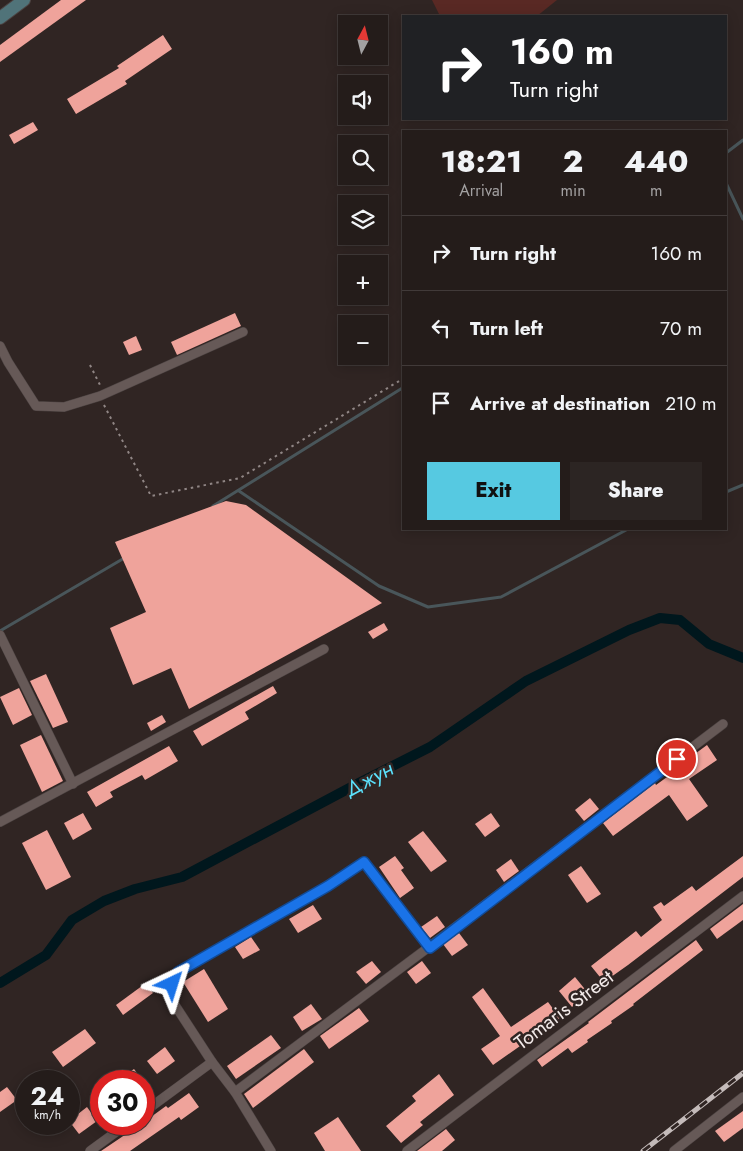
<!DOCTYPE html>
<meta charset="utf-8">
<style>
:root{--surface:#241c1a;--page:#2c2523;--text:#f1f3f6;--muted:#a3a1a2;--line:#413a39;--accent:#56c9e1}
body{margin:0;font-family:Jost,sans-serif;background:var(--page);color:var(--text);height:100vh;display:flex;flex-direction:column;font-size:19px;white-space:nowrap}
*{box-sizing:border-box;margin:0}
p{font-size:16px;color:var(--muted)}
.icon{flex:none;width:28px;height:28px;fill:none;stroke:currentColor;stroke-width:2;stroke-linecap:round;stroke-linejoin:round}
.map{position:relative;flex:1;overflow:hidden}
.sheet{position:absolute;left:402px;top:130px;width:325px;height:400px;display:flex;flex-direction:column;background:var(--surface);border-radius:0px;box-shadow:0 2px 12px #0003,0 0 0 1px var(--line)}
.sheet>*{flex:none}
.top-card{position:absolute;left:402px;top:15px;width:325px;height:105px;border-radius:0px;box-shadow:0 2px 12px #0003,0 0 0 1px var(--line);background:#202124;color:#fff;overflow:hidden}
.needle{width:32px;rotate:7deg}
.fabs{position:absolute;left:338px;top:15px;display:grid;gap:10px}
.fabs a{display:grid;place-items:center;width:50px;height:50px;border-radius:0px;background:var(--surface);box-shadow:0 2px 12px #0003,0 0 0 1px var(--line);font-size:25px}
.speed{position:absolute;left:15px;top:1070px;display:flex;gap:10px;font-size:25px;font-weight:700;text-align:center}
.speed>*{display:grid;place-content:center;width:65px;height:65px;border-radius:50%;background:var(--surface);box-shadow:0 2px 12px #0003,0 0 0 1px var(--line);line-height:1}
.speed small{font-size:12px;font-weight:400}
.speed .limit{border:8px solid #d22;background:#fff;color:#111}
.pin{position:absolute;display:grid;place-items:center;width:42px;height:42px;color:#fff;margin:-21px;border:2px solid #fff;border-radius:50%;box-shadow:0 1px 5px #0007}
.me{position:absolute;width:55px;margin:-28px;rotate:41deg;stroke-linejoin:round;filter:drop-shadow(0 0 4px #0008)}
.turn{display:flex;align-items:center;gap:18px;height:105px;padding:0 25px;font-size:22px}
.turn .icon{width:65px;height:65px;stroke-width:2.5}
.turn b{display:block;font-size:35px;line-height:42px}
.eta{display:flex;justify-content:space-evenly;align-items:center;height:85px;text-align:center}
.eta b{font-size:30px;font-weight:800;line-height:35px}
.button{display:flex;gap:10px;margin-top:auto;padding:10px 25px}
.button a{flex:1;height:58px;border-radius:0px;background:var(--accent);color:#111;font-size:20px;font-weight:800;line-height:58px;text-align:center}
.button a+a{background:var(--page);color:var(--text)}
ul{padding:0;list-style:none}
li{display:flex;align-items:center;gap:15px;height:75px;padding:0 25px;border-top:1px solid var(--line)}
li div{flex:1}
li b{display:block;font-size:19px}
li em{font-style:normal}
.map>svg:first-child{display:block}
.green{fill:#592924}
.lines{fill:none;stroke-linecap:round;stroke-linejoin:round}
.stream{stroke:#49565a;stroke-width:3}
.canal{stroke:#00171d;stroke-width:10}
.building{fill:#efa39b}
.street-casing{stroke:#4c4342;stroke-width:10}
.secondary-casing{stroke:#4c4342;stroke-width:14}
.path{stroke:#908685;stroke-width:2;stroke-dasharray:2.5 4;stroke-linecap:butt}
.street{stroke:#665957;stroke-width:9}
.secondary{stroke:#507379;stroke-width:12}
.rail-casing{stroke:#c4bbba;stroke-width:5}
.rail{stroke:#302523;stroke-width:3;stroke-dasharray:9;stroke-linecap:butt}
.route-casing{stroke:#114b97;stroke-width:12}
.route{stroke:#1a73e8;stroke-width:9}
.labels{text-anchor:middle;dominant-baseline:central;stroke-width:5;stroke-linejoin:round;paint-order:stroke}
.street-label{font-size:20px;fill:#f2eae9;stroke:#302523}
.water-label{font-size:21px;font-style:italic;fill:#5be1fc;stroke:#302523}
</style>
<div class="map">
<svg width="743" height="1151" viewBox="0 0 743 1151">
<rect width="100%" height="100%" fill="#302523"/>
<path class="green" d="M432,0H557L537,16H440Z"/>
<g class="lines">
<g class="stream">
<path d="M726,153L743,140"/>
<path d="M726,183L743,219"/>
<path d="M239,491L379,586L428,607L501,597L628,529"/>
<path d="M726,492L743,485"/>
<path d="M213,506L404,387"/>
<path d="M0,631L126,557"/>
</g>
<path class="canal" d="M0,983L46,955L72,920L104,901L135,889L182,877L359,783L430,747L526,681L629,630L660,618L680,620L709,644L743,658"/>
</g>
<g class="building">
<path d="M61,0H86L0,62V45Z"/>
<path d="M163,35L172,49L125,81L127,84L76,114L67,99L119,68L117,66Z"/>
<path d="M33,122L38,130L14,144L9,135Z"/>
<path d="M235,313L241,326L177,355L171,342Z"/>
<path d="M136,336L142,350L129,355L123,342Z"/>
<path d="M226,501L246,505L382,603L189,709L171,668L133,685L110,628L146,612L115,542Z"/>
<path d="M384,623L388,630L373,639L368,632Z"/>
<path d="M46,674L68,722L53,728L30,681Z"/>
<path d="M273,686L277,693L245,712L249,719L202,746L193,731Z"/>
<path d="M19,688L32,715L13,725L0,697Z"/>
<path d="M162,715L166,722L151,731L147,723Z"/>
<path d="M41,735L63,781L42,792L20,745Z"/>
<path d="M707,745L717,760L689,779L708,806L687,821L669,795L613,836L603,823L655,783L656,785L685,764L684,762Z"/>
<path d="M169,746L178,761L145,780L142,775L110,792L113,797L96,807L87,792Z"/>
<path d="M590,798L599,809L584,821L575,810Z"/>
<path d="M83,813L92,829L73,840L64,823Z"/>
<path d="M491,813L500,826L485,837L475,824Z"/>
<path d="M47,830L71,877L46,890L22,843Z"/>
<path d="M423,831L447,861L431,872L408,842Z"/>
<path d="M395,856L404,868L401,870L414,888L400,898L379,867Z"/>
<path d="M743,856V877L628,965L604,982L591,966L636,931L641,937L662,920L653,907L661,902L664,906L692,886L696,891Z"/>
<path d="M511,859L519,871L504,882L496,870Z"/>
<path d="M581,866L601,894L587,903L568,875Z"/>
<path d="M743,904V920L717,939L710,929Z"/>
<path d="M313,905L322,919L298,933L289,919Z"/>
<path d="M437,916L445,927L430,938L421,927Z"/>
<path d="M459,933L468,945L452,956L443,944Z"/>
<path d="M251,937L260,950L243,959L235,947Z"/>
<path d="M696,940L703,950L633,1004L634,1005L611,1021L612,1023L587,1040L588,1042L572,1053L568,1048L542,1067L537,1060L589,1023L588,1022Z"/>
<path d="M372,961L381,972L366,984L356,972Z"/>
<path d="M422,961L431,973L416,984L407,972Z"/>
<path d="M204,969L228,1009L208,1022L183,982Z"/>
<path d="M575,977L588,993L572,1007L559,991Z"/>
<path d="M146,983L153,993L123,1015L116,1005Z"/>
<path d="M483,988L511,1027L548,1002L560,1018L493,1065L481,1049L500,1036L472,997Z"/>
<path d="M311,1004L322,1019L302,1031L293,1017Z"/>
<path d="M359,1008L369,1021L329,1049L320,1036Z"/>
<path d="M85,1029L96,1043L63,1067L52,1052Z"/>
<path d="M271,1035L281,1048L236,1079L227,1066Z"/>
<path d="M165,1047L175,1061L157,1074L147,1061Z"/>
<path d="M304,1049L314,1062L253,1108L244,1094Z"/>
<path d="M134,1069L143,1081H117Z"/>
<path d="M439,1074L454,1095L420,1122L423,1125L401,1143L386,1126L416,1101L412,1096Z"/>
<path d="M7,1087L17,1100L0,1112V1092Z"/>
<path d="M189,1093L199,1107L181,1120L179,1117L130,1151H101L141,1124H144V1122L166,1106L168,1108Z"/>
<path d="M87,1107L97,1121L79,1134L69,1121Z"/>
<path d="M743,1111V1128L724,1142L715,1131Z"/>
<path d="M338,1117L361,1151H325L314,1133Z"/>
<path d="M446,1129L455,1140L442,1151H417Z"/>
</g>
<g class="lines">
<defs>
<g id="street">
<path d="M0,346L8,362L36,406L64,407L100,396L243,332"/>
<path d="M0,635L73,784"/>
<path d="M0,822L324,649"/>
<path d="M235,1092L429,947L723,724"/>
<path d="M144,1112L212,1062"/>
<path d="M90,1151L127,1124"/>
<path d="M271,1151L235,1092L212,1062L171,999L172,984L178,972L327,886L364,862L429,947"/>
<path d="M407,1151L743,896"/>
<path d="M674,1151L743,1097"/>
</g>
<path id="secondary" d="M0,18L24,0"/>
</defs>
<use href="#street" class="street-casing"/>
<use href="#secondary" class="secondary-casing"/>
<g class="path">
<path d="M90,365L100,385"/>
<path d="M104,405L151,496L240,478L404,378"/>
</g>
<use href="#street" class="street"/>
<use href="#secondary" class="secondary"/>
<defs>
<path id="rail" d="M643,1151L743,1073"/>
</defs>
<use href="#rail" class="rail-casing"/>
<use href="#rail" class="rail"/>
</g>
<g class="lines">
<defs>
<path id="route" d="M172,984L178,972L328,886L364,862L430,948L677,759"/>
</defs>
<use href="#route" class="route-casing"/>
<use href="#route" class="route"/>
</g>
<g class="labels">
<g class="street-label">
<text transform="translate(564 1010) rotate(-37)">Tomaris Street</text>
</g>
<g class="water-label">
<text transform="translate(369 779) rotate(-28)">Джун</text>
</g>
</g>
</svg>
<div class="fabs">
<a><svg class="needle" viewBox="-14 -14 28 28"><path d="M0-13l5 13h-10z" fill="#e53935"/><path d="M0 13l5-13h-10z" fill="#a3a1a2"/></svg></a>
<a><svg class="icon" aria-label="sound" viewBox="0 0 24 24"><path d="M4 9h4l5-4v14l-5-4H4zM17 9q2 3 0 6"/></svg></a>
<a><svg class="icon" aria-label="search" viewBox="0 0 24 24"><circle cx="10" cy="10" r="6"/><path d="M15 15l6 6"/></svg></a>
<a><svg class="icon" aria-label="layers" viewBox="0 0 24 24"><path d="M12 4l9 5-9 5-9-5zM3 14l9 5 9-5"/></svg></a>
<a>+</a>
<a>−</a>
</div>
<div class="speed"><div>24<small>km/h</small></div><div class="limit">30</div></div>
<div class="pin" style="left:677px;top:759px;background:#d93025"><svg class="icon" aria-label="arrive" viewBox="0 0 24 24"><path d="M6 21V4h12l-3 4 3 4H6"/></svg></div>
<svg class="me" style="left:172px;top:984px" viewBox="-20 -20 40 40"><path d="M0-17L14 15 0 8-14 15z" fill="#1a73e8" stroke="#fff" stroke-width="4"/></svg>
<div class="top-card">
<div class="turn"><svg class="icon" aria-label="right" viewBox="0 0 24 24"><path d="M7 20v-9h11M14 6l5 5-5 5"/></svg><div><b>160 m</b>Turn right</div></div>
</div>
<section class="sheet">
<div class="eta">
<div><b>18:21</b><p>Arrival</p></div>
<div><b>2</b><p>min</p></div>
<div><b>440</b><p>m</p></div>
</div>
<ul>
<li><svg class="icon" aria-label="right" viewBox="0 0 24 24"><path d="M7 20v-9h11M14 6l5 5-5 5"/></svg><div><b>Turn right</b></div><em>160 m</em></li>
<li><svg class="icon" aria-label="left" viewBox="0 0 24 24"><path d="M17 20v-9H6M10 6l-5 5 5 5"/></svg><div><b>Turn left</b></div><em>70 m</em></li>
<li><svg class="icon" aria-label="arrive" viewBox="0 0 24 24"><path d="M6 21V4h12l-3 4 3 4H6"/></svg><div><b>Arrive at destination</b></div><em>210 m</em></li>
</ul>
<div class="button"><a>Exit</a><a>Share</a></div>
</section>
</div>
